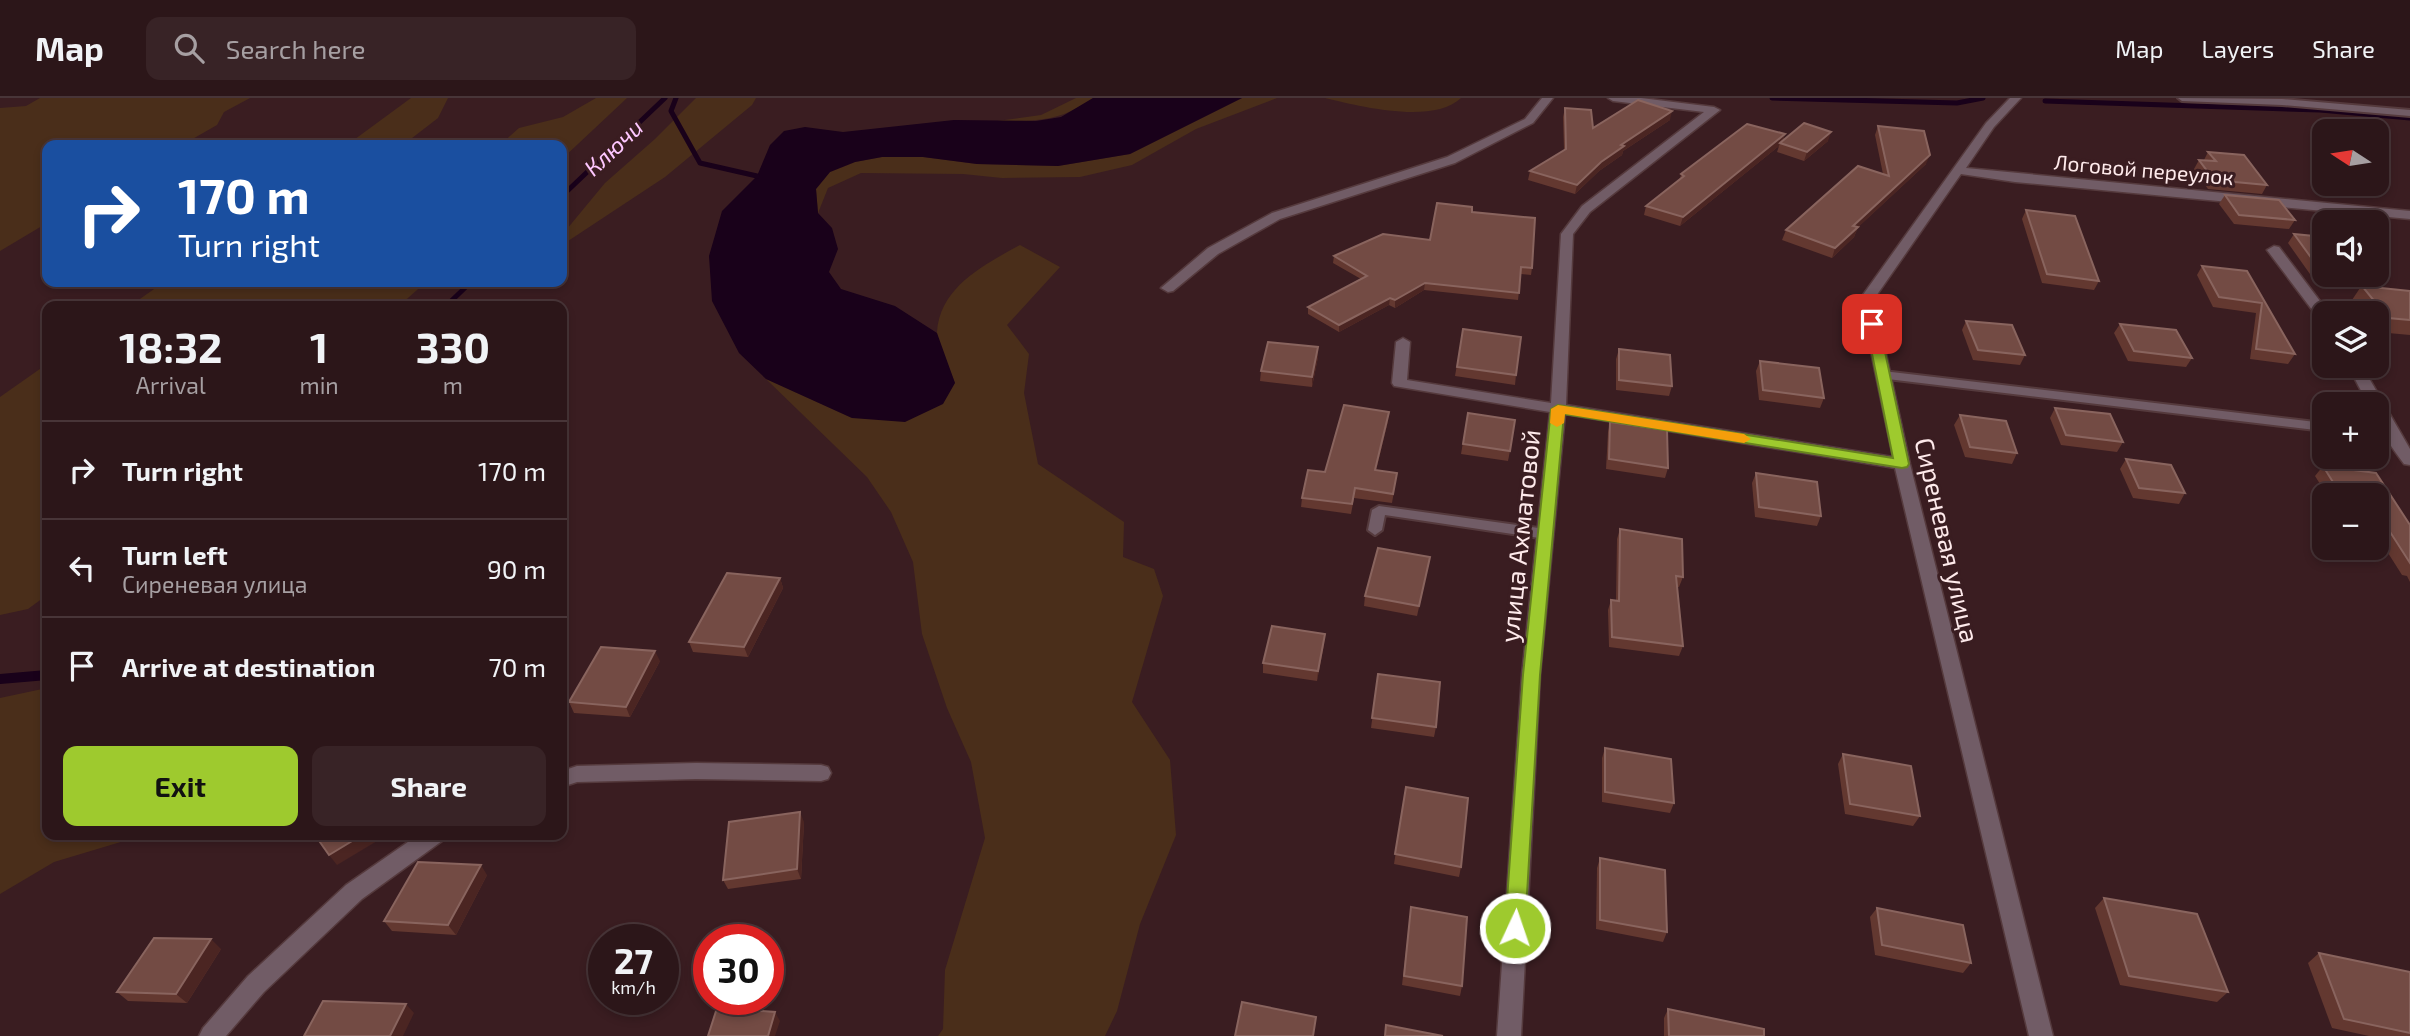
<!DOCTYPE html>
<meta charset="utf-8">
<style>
:root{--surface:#2c1619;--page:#382326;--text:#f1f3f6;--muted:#a69fa2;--line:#483538;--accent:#9eca2e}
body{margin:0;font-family:"Exo 2",sans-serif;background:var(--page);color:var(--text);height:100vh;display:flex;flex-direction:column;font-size:26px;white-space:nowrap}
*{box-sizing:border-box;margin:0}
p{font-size:23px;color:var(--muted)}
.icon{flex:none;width:38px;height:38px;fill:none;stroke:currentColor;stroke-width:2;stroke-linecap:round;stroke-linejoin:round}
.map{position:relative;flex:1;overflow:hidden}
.sheet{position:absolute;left:42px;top:203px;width:525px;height:539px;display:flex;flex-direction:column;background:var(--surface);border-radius:14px;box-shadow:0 4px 10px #0003,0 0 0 2px var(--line)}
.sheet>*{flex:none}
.banner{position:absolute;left:42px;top:42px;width:525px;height:147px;border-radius:14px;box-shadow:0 4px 10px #0003,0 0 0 2px var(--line);background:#1a4fa0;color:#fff;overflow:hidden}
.needle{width:46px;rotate:282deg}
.fabs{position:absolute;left:2312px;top:21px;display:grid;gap:14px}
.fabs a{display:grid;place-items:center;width:77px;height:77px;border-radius:14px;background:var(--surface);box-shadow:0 4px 10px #0003,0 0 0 2px var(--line);font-size:35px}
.speed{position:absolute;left:588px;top:826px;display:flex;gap:14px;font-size:35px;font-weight:700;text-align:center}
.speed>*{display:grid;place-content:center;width:91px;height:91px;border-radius:50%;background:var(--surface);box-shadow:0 4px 10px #0003,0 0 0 2px var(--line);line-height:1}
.speed small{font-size:18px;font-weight:400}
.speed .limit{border:10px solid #d22;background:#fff;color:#111}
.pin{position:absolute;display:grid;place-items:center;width:60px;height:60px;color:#fff;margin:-30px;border-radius:14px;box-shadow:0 4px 10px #0006}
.me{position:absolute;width:77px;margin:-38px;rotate:3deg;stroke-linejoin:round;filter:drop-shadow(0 0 5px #0008)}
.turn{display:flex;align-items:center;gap:24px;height:147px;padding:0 21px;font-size:32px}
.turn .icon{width:91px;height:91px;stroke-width:2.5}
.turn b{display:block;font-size:49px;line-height:60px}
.eta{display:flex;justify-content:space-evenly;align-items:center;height:119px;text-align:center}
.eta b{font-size:42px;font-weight:700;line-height:49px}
.action{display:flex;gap:14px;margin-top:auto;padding:14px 21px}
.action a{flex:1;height:80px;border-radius:14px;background:var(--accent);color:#111;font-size:28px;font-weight:700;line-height:80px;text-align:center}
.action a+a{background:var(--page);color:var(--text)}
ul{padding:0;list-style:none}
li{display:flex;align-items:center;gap:21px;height:98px;padding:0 21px;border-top:2px solid var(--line)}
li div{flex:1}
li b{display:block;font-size:26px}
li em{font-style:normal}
header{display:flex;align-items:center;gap:42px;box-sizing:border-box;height:98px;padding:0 35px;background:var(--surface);border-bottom:2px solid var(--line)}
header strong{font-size:33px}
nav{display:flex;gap:38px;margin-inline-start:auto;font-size:24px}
.search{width:490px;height:63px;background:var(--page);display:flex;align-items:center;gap:18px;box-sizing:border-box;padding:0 24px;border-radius:14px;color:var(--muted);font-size:26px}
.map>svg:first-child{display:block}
.green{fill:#4a2e1a}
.water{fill:#19011a}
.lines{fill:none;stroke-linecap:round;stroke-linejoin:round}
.stream-far1{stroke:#19011a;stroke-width:5}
.stream{stroke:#19011a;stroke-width:10}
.service-casing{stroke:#553a3d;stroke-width:4}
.minor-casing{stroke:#553a3d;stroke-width:3}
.service{fill:#715c66;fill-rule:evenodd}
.minor{fill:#715c66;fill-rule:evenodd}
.wall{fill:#633830}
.shaded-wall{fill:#4b2522}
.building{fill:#734b44;stroke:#89645e;stroke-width:2}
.route{fill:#9eca2e;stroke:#67831e;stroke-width:2}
.slow{fill:#f59e0b}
.labels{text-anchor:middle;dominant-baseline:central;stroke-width:6;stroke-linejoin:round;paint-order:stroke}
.far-street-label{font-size:21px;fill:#feeaeb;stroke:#3a1d21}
.far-water-label{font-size:23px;font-style:italic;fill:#fec7ff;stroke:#3a1d21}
.street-label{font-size:26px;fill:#feeaeb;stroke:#3a1d21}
</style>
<header>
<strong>Map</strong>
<div class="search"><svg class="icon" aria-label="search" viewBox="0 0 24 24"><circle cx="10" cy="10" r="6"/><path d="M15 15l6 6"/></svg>Search here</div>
<nav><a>Map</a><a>Layers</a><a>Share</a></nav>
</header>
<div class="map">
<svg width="2410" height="938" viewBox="0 0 2410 938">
<rect width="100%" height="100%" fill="#3a1d21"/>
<g class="green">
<path d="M40,0H250L224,14L217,27L182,47H47V125L0,153V10L26,8Z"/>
<path d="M411,0H448L438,20L403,47H347Z"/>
<path d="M596,0H627L562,61V47H500L519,30L563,19Z"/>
<path d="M696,0H756L752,7L665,79L562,147V137L605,85L655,41Z"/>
<path d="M1076,0H1093C1060,24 1036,23 997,23L1041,17Z"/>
<path d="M1242,0H1277L1196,31L1132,67L1080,79L1002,80L963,76L861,75L828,90L818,115L816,91L830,74L855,64L882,59H923L977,66L1058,68L1130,56Z"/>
<path d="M1325,0H1461C1433,27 1358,8 1325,0Z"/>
<path d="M1020,147L1060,169L1007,227L1029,256L1024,295L1038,366L1124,424L1123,459L1154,471L1163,498L1132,604L1170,662L1176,737L1140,826L1117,913L1105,938H938L943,931L945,872L985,740L971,664L947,610L922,536L913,464L891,414L867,379L766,281L852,320L955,285C951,273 937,245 937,234C940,188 986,166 1020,147Z"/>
<path d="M164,184H426L399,208H130Z"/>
<path d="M47,266V497L28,511L0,517V299Z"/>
<path d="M47,590V737H144L54,764L0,796V600Z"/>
</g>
<path class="water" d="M1093,0H1242L1130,56L1058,68L977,66L923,59H882L855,64L830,74L816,91L818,115L832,130L838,151L829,174L841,191L895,208L937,235L955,285L943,306L905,324L852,320L766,281L739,255L712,203L709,158L722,113L757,78L770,47L784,33L805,29L843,34L954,22L1036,23L1061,19Z"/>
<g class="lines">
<g class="stream-far1">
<path d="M676,0L671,13L700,65L757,78"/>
<path d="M1772,0L1957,5L1983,0"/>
<path d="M2045,3L2320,12L2410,20"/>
<path d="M562,98L665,0"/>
<path d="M446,208L471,184"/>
</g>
<path class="stream" d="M0,581L47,577"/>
<defs>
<g id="service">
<path d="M2178,0L2282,1L2410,12V18L2282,7L2182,3Z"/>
<path d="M1883,273L2324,325V333L1879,280L1877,277Z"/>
<path d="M2376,331L2396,334L2398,337L2392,341L2376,339Z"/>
<path d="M1379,408L1546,431L1553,436L1546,441L1385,417L1382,432L1375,437L1368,432L1372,412Z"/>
</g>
<g id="minor">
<path d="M1542,0H1553L1533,25L1455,65L1280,121L1218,156L1173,193L1168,194L1161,190L1208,150L1272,115L1447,59L1525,21Z"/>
<path d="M1608,0H1641L1714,9L1720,12L1590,114L1573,136L1566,307L1893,359L1860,201L1986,25L2010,0H2021L1994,29L1966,70L2410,113V121L2015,84L1961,76L1874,201L1910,366L2053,938H2029L1895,370L1565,316L1540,577L1521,938H1497L1522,577L1550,314L1394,288L1392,285L1396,244L1403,240L1410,244L1407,282L1551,305L1561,136L1582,108L1704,14L1613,3Z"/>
<path d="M2274,148L2279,149L2329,215H2324V222L2319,221L2267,152Z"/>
<path d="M2348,268H2362L2410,351V367L2404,366C2390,346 2376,331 2376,306H2368Z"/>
<path d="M696,665L821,667L828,669L831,675L828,681L821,683L696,681L577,684L562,689V673L577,668Z"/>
<path d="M418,737H445L442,743L362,801L264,894L226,938H199L203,930L248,878L346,787Z"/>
</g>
</defs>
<use href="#service" class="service-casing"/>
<use href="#minor" class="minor-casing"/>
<use href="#service" class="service"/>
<use href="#minor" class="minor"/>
</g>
<g class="wall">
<path d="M1565,10L1593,30L1670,22L1623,53L1622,57L1599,73L1575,96L1528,82L1530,73L1564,52L1563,19Z"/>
<path d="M1878,28L1926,66L1858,129L1854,139L1832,160L1782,142L1786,132L1883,76L1875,37Z"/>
<path d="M1785,36L1783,42L1828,43L1804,63L1777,54L1779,48L1680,128L1644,117L1646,108L1680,81L1681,76Z"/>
<path d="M2208,54L2267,87L2262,96L2208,91L2194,71L2199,62H2204Z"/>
<path d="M2316,56H2324V82L2310,65Z"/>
<path d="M2376,72L2388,85L2382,94L2330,89L2327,86H2376Z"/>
<path d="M2225,97L2295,122L2289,131L2234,126L2219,106Z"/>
<path d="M2026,112L2099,183L2094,192L2042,185L2022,121Z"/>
<path d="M1472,114L1532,170L1531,177L1521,176L1518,202L1424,192L1395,210L1389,207L1339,234L1308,216V209L1361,181L1333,165L1334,158L1430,142Z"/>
<path d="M2294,136L2324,139V177H2366L2370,181L2364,188L2410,193V237L2377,234L2376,215H2363L2352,202L2360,190L2317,186L2288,145Z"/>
<path d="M2202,168L2247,173L2295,256L2288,266L2250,261L2256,215L2213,209L2197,177Z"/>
<path d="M1966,223L2025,257L2020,267L1973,262L1962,232Z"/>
<path d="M2120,226L2192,260L2186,269L2128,263L2114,235Z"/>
<path d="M1463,231L1516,277L1515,287L1455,278Z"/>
<path d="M1318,249V259L1312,289L1260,283L1261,273Z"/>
<path d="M1619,251L1672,288L1669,298L1616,292V261Z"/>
<path d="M1760,263L1824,300L1820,310L1759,302L1756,273Z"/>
<path d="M2055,310L2123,344L2117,354L2061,347L2050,320Z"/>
<path d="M1468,315L1510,353L1508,363L1461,356Z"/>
<path d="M1960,317L2017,355L2012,366L1965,359L1954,327Z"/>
<path d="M1388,323L1376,372L1397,375L1392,405L1354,400L1351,416L1301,409L1302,400L1325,374Z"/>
<path d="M1610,324L1668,370L1665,380L1606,371L1608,334Z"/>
<path d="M2126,361L2185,395L2179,406L2133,400L2120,371Z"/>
<path d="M2323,368L2376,375L2410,427V484L2407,478L2402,477L2376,436V397H2327L2315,378Z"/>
<path d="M1756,375L1821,418L1817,428L1755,419L1752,385Z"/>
<path d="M1620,431L1683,479L1679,489H1677L1683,548L1679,558L1609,549L1608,512L1611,502H1616L1617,441Z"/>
<path d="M1428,469L1417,518L1364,508L1365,498Z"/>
<path d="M780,480L783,490L748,559L693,554L689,544Z"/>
<path d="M1324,546L1317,583L1263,575V565Z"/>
<path d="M660,563L630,619L574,615L569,604Z"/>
<path d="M1378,576L1436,629L1434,639L1371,630Z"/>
<path d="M1605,650L1674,705L1670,715L1602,704V660Z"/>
<path d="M1843,656L1920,718L1913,728L1845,716L1838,666Z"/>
<path d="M1406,689L1461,769L1459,779L1394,766Z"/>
<path d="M804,724L801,781L728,791L723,782Z"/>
<path d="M1600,760L1667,834L1663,844L1596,831L1597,770Z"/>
<path d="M487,777L456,837L392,833L384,823Z"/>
<path d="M2104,800L2228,894L2217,904L2120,887L2095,810Z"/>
<path d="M1411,809L1462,888L1460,898L1402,887Z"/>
<path d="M1877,810L1971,865L1963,875L1875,857L1870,819Z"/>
<path d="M221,851L187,905L128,903L117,894Z"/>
<path d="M2319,855L2410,874V938H2369L2332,930L2308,865Z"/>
<path d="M1668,911L1764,938H1664V920Z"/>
</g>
<g class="shaded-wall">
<path d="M1672,13L1670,22L1623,53L1622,57L1599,73L1575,96L1577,87L1601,64L1621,47Z"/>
<path d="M1831,34L1828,43L1804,63L1807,54Z"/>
<path d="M1785,36L1782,45H1780L1779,48L1680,128L1683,119Z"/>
<path d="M1930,57L1926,66L1853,134L1858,129L1854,139L1832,160L1835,150L1853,128Z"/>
<path d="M1425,185L1424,192L1395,210V202Z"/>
<path d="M1390,200L1389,207L1339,234V227Z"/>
<path d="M1318,249V259L1312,289V279Z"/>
<path d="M1389,314L1388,323L1374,381L1375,372Z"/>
<path d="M780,480L783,490L748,559L744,549Z"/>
<path d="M1325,536L1324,546L1317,583L1318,573Z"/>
<path d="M655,553L660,563L630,619L626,609Z"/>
<path d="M800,714L804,724L801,781L797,771Z"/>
<path d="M362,737H387L337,767L329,757Z"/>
<path d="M481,767L487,777L456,837L448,827Z"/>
<path d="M211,841L221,851L187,905L176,896Z"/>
<path d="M406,906L414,915L403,938H390Z"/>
<path d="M775,914L780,923L775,938H768Z"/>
</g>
<g class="building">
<path d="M1638,2L1672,13L1621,47L1624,48L1601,64L1577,87L1530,73L1566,51L1565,10L1591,12L1593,30Z"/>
<path d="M1804,25L1831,34L1807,54L1780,45Z"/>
<path d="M1747,26L1785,36L1683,119L1646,108L1684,78L1681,76Z"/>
<path d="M1878,28L1924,33L1930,57L1853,128L1858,129L1835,150L1786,132L1858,68L1889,78Z"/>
<path d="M2208,54L2244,57L2267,87L2214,82L2199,62L2216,63Z"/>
<path d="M2316,56H2324V66Z"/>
<path d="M2376,72L2388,85L2376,84Z"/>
<path d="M2225,97L2279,102L2295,122L2239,117Z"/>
<path d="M1437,105L1472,109V114L1535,120L1532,170L1521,169L1519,195L1425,185L1395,202L1390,200L1339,227L1308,209L1367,178L1334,158L1383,136L1430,142Z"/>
<path d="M2026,112L2075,118L2099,183L2047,176Z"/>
<path d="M2294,136L2324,139V176H2323Z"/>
<path d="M2202,168L2247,173L2295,256L2256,251L2262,205L2219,199Z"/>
<path d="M2330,177H2366L2370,181Z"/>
<path d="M2362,188L2410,193V222L2388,220Z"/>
<path d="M1966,223L2012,227L2025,257L1978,252Z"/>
<path d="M2120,226L2176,232L2192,260L2134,253Z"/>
<path d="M1463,231L1521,239L1516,277L1457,269Z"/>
<path d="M1268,244L1318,249L1312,279L1261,273Z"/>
<path d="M1619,251L1670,257L1672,288L1619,282Z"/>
<path d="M1760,263L1819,270L1824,300L1763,292Z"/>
<path d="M1344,307L1389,314L1375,372L1397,375L1393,396L1355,390L1352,406L1302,400L1308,372L1325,374Z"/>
<path d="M2055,310L2110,316L2123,344L2066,337Z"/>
<path d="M1468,315L1515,322L1510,353L1463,346Z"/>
<path d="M1960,317L2006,323L2017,355L1970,349Z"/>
<path d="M1610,324L1667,332L1668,370L1609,361Z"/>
<path d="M2126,361L2171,367L2185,395L2139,390Z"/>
<path d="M2323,368L2376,375L2410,427V465L2376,412V397H2341Z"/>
<path d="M1756,375L1817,384L1821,418L1759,409Z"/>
<path d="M1620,431L1682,441L1683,479L1676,478L1683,548L1612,539L1611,502L1619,503Z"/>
<path d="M1378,450L1430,459L1419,508L1365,498Z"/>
<path d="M727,475L780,480L744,549L689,544Z"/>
<path d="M1272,528L1325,536L1318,573L1263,565Z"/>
<path d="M601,549L655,553L626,609L569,604Z"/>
<path d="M1378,576L1440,584L1436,629L1372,620Z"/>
<path d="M1605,650L1671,661L1674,705L1605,694Z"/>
<path d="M1843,656L1911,668L1920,718L1850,706Z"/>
<path d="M1406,689L1468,700L1461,769L1395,756Z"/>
<path d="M800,714L797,771L723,782L729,724Z"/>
<path d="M315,737H362L329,757Z"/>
<path d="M1600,760L1665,772L1667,834L1600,822Z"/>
<path d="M418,764L481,767L448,827L384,823Z"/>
<path d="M2104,800L2197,816L2228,894L2129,878Z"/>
<path d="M1411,809L1467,819L1462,888L1404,878Z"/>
<path d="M1877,810L1963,827L1971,865L1882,847Z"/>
<path d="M154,840L211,841L176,896L117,894Z"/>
<path d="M2319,855L2410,874V935L2344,921Z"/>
<path d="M323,903L406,906L390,938H304Z"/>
<path d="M1242,904L1316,919L1313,938H1235Z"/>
<path d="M717,910L775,914L768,938H708Z"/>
<path d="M1668,911L1764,931V938H1669Z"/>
<path d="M1386,927L1443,938H1385Z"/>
</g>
<path class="route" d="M1872,222L1879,226L1909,366L1907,369L1902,370L1564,316L1540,577L1525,830L1522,836L1515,839L1508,836L1505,830L1523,577L1551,311L1558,307L1893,360L1866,226Z"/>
<path class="slow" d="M1558,307L1744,336L1751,341L1744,345L1565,316L1564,325L1557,329L1550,325L1551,311Z"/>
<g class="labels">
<g class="far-street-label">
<text transform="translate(2144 71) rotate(5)">Логовой переулок</text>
</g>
<g class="far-water-label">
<text transform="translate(613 49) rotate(-43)">Ключи</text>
</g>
<g class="street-label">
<text transform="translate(1519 438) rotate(-84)">улица Ахматовой</text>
<text transform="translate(1948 442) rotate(77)">Сиреневая улица</text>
</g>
</g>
</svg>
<div class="fabs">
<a><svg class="needle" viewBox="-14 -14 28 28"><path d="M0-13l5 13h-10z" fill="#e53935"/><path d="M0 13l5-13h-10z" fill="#a69fa2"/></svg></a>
<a><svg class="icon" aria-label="sound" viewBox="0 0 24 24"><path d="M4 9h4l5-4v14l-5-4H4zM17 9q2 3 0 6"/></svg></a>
<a><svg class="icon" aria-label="layers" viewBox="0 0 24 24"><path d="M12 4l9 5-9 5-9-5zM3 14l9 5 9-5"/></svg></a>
<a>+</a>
<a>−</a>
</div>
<div class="speed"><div>27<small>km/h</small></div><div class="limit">30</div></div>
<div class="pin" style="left:1872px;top:226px;background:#d93025"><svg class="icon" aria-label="arrive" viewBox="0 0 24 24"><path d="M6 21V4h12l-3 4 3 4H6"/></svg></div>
<svg class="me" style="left:1515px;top:830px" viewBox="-20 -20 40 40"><circle r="17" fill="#9eca2e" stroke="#fff" stroke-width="3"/><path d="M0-11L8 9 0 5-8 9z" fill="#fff"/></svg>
<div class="banner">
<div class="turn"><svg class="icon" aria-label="right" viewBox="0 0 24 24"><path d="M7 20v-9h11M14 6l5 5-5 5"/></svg><div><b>170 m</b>Turn right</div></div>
</div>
<section class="sheet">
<div class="eta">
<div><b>18:32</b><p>Arrival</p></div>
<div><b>1</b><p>min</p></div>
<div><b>330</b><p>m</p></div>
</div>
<ul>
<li><svg class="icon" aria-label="right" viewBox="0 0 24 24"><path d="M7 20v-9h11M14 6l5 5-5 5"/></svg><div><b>Turn right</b></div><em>170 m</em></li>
<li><svg class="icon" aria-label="left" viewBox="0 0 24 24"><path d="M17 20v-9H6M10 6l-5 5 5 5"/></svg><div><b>Turn left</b><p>Сиреневая улица</p></div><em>90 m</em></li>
<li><svg class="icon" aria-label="arrive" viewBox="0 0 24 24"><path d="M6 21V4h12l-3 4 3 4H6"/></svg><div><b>Arrive at destination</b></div><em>70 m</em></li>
</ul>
<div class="action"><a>Exit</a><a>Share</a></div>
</section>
</div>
